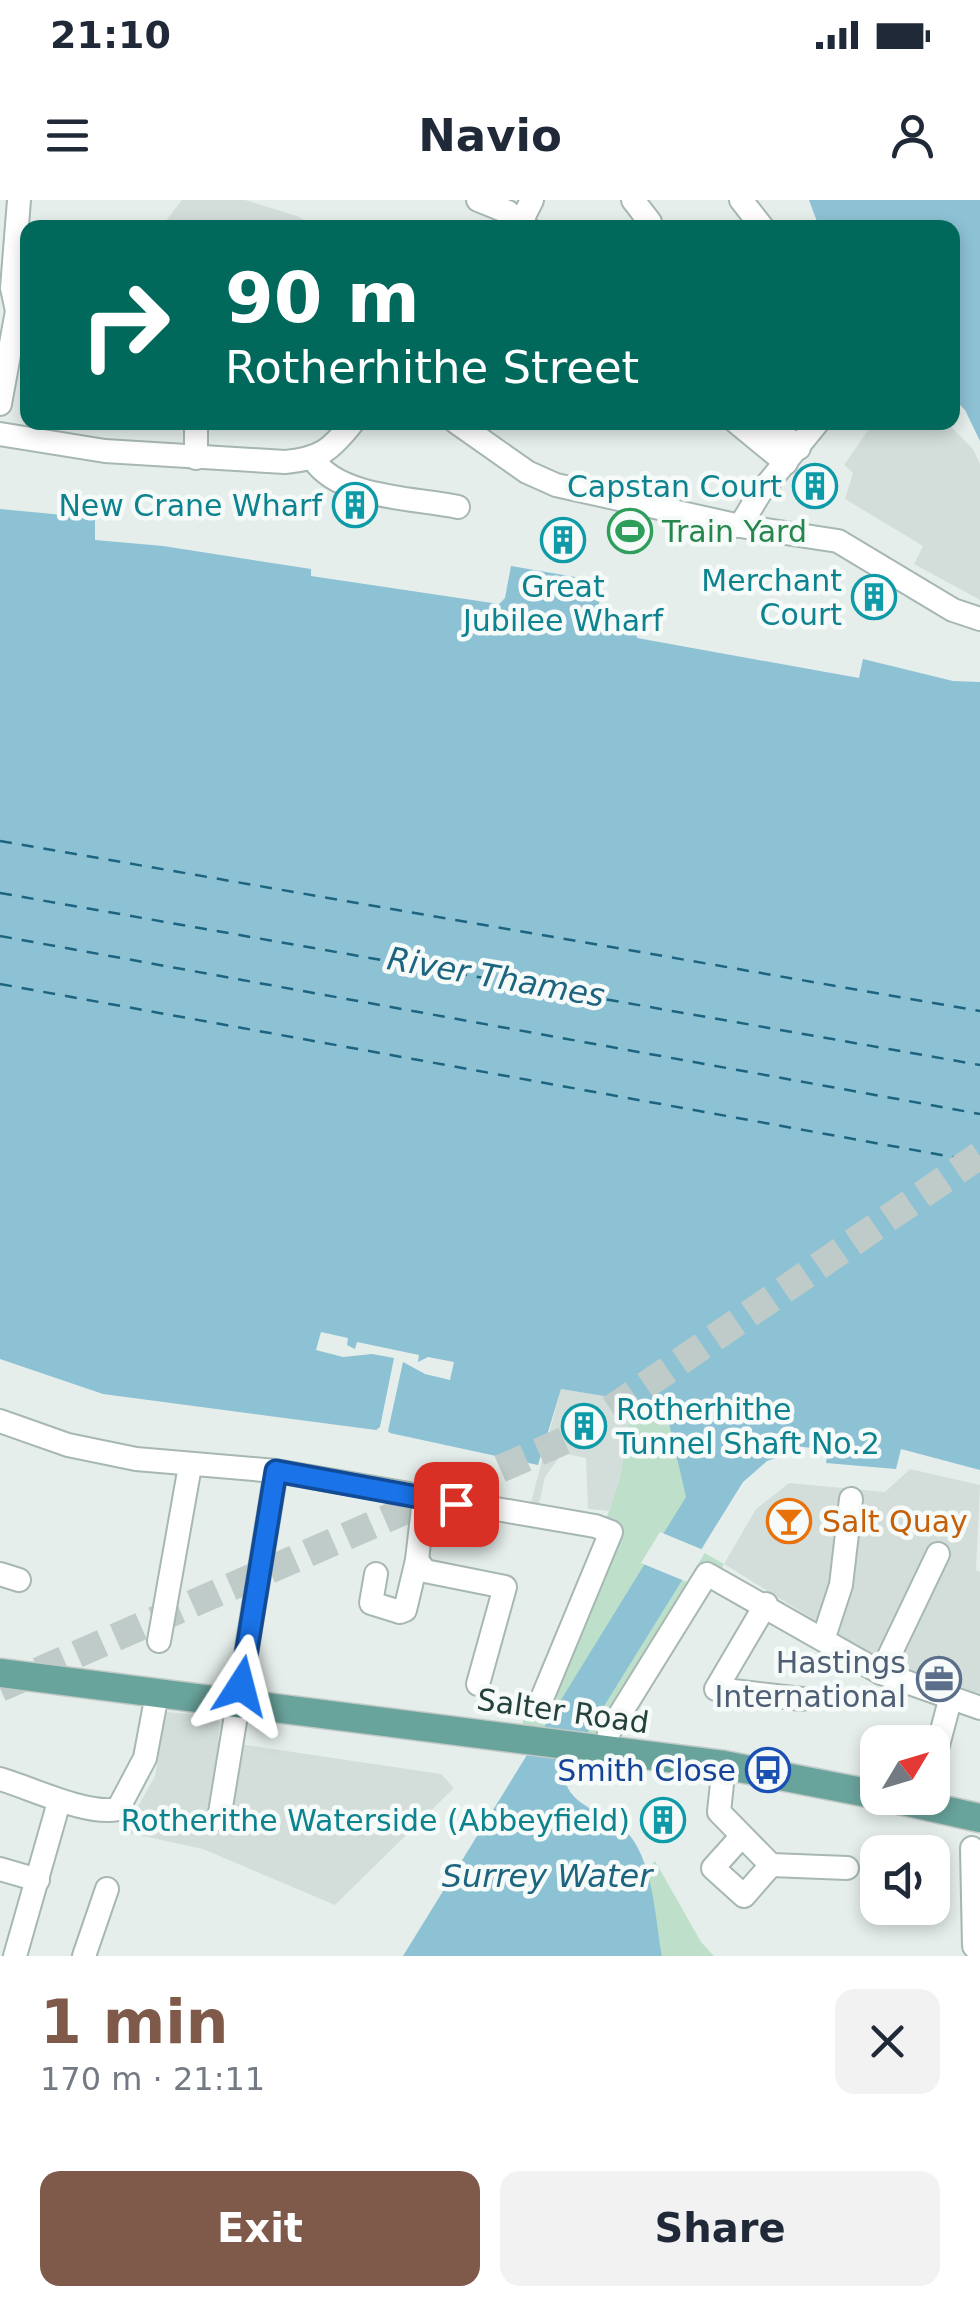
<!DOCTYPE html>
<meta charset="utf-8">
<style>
:root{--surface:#fff;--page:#f2f2f3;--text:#1f2937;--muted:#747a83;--accent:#7f5949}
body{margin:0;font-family:"DejaVu Sans",sans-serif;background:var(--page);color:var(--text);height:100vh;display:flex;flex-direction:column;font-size:38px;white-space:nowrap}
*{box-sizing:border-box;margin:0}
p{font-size:32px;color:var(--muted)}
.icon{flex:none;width:55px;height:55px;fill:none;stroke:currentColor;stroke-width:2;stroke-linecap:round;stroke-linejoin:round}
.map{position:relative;height:1756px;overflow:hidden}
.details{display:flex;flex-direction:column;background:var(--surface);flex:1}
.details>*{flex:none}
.top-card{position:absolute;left:20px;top:20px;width:940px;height:210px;border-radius:20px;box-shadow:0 5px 15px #0003;background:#00695c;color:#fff;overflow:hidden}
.needle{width:65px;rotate:52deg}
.tools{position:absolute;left:860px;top:1525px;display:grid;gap:20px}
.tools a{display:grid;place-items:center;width:90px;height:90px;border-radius:20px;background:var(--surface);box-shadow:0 5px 15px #0003;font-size:50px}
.pin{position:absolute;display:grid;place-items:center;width:85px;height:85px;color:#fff;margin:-42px;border-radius:20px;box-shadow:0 5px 15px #0006}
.me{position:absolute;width:110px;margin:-55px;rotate:9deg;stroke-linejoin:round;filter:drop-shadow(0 0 8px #0008)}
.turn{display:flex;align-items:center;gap:35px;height:210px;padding:0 40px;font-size:45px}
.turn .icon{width:130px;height:130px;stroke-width:2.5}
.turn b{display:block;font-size:70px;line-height:85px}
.round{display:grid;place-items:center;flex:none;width:105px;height:105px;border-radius:20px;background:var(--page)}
.overview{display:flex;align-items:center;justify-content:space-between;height:170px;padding:0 40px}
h1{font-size:60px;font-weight:600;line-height:75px;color:var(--accent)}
.cta{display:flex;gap:20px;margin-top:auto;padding:20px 40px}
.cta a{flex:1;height:115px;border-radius:20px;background:var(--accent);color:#fff;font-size:40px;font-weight:600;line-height:115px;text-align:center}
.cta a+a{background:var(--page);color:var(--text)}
.status{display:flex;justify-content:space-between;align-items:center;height:70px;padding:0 50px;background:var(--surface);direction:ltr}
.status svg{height:28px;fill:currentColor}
header{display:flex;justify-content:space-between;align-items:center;height:130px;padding:0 40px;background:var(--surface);font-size:45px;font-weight:600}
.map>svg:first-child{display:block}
.built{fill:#d3dedb}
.green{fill:#bee0cb}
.water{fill:#8dc1d4}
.pier{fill:#e5eeeb}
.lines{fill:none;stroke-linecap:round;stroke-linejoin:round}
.ferry{stroke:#1c647f;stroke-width:2.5;stroke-dasharray:12 10;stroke-linecap:butt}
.major-tunnel{stroke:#becbc8;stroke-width:28;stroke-dasharray:28 14;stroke-linecap:butt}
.minor-casing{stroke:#a7b7b3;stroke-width:26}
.major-casing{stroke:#c2cac8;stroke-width:31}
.minor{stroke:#fff;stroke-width:22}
.major{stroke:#69a49c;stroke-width:28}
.route-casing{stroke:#114b97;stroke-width:25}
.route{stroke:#1a73e8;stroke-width:18}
.labels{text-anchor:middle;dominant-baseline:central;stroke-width:9;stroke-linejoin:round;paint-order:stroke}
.culture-label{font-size:30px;fill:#0d838f;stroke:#f6fbf9;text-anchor:end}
.leisure-label{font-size:30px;fill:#27864d;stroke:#f6fbf9;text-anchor:start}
.food-label{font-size:30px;fill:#c56008;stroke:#f6fbf9;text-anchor:start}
.service-label{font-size:30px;fill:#4e5e75;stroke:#f6fbf9;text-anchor:end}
.street-label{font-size:30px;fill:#24413c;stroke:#f6fbf9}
.transit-label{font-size:30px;fill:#164399;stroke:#f6fbf9;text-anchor:end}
.water-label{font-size:32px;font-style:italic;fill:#1c647f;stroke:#f6fbf9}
</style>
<div class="status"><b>21:10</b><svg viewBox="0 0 49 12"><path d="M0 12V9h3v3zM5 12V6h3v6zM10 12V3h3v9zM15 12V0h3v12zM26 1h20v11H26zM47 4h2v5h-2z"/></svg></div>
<header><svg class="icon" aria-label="menu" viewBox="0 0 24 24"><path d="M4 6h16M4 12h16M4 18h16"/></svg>Navio<svg class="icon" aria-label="person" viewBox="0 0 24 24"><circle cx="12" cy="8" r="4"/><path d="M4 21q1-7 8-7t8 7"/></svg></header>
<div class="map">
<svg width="980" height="1756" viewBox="0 0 980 1756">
<rect width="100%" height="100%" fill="#e5eeeb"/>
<g class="built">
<path d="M182,0H245L297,16L317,27H161Z"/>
<path d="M873,223H947L973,249L980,264V400L914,364L923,346L845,299L853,273L844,265Z"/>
<path d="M561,1189L632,1200L620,1278L609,1311L588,1309L586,1258L562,1253L545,1277L539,1304L531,1302Z"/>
<path d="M910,1269L980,1285L976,1370L980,1372V1503L871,1455L724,1364L756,1309L789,1283L885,1292Z"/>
<path d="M166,1512L214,1516L220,1523L218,1541L441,1574L454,1588L335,1705L203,1649L124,1632L155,1576Z"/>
</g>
<g class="green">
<path d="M632,1200L665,1205L749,1257L701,1351L724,1364L618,1538L522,1524L609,1311L620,1278Z"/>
<path d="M655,1661L701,1742L714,1756H662L646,1671Z"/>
</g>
<g class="water">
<path d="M809,0H980V241L965,210L953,198L952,28L819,27Z"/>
<path d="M0,309L95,318V340L163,346L311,369V376L499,404L505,398L511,366L604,382L597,412L635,419L637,438L859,478L863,459L953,481L980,482V1270L901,1249L896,1269L826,1263L828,1250L779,1244V1257L767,1261L743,1282L565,1569C560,1608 612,1611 631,1637C654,1668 655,1719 662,1756H403L686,1297L665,1206L561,1189L538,1265L376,1230L103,1194L0,1159Z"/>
</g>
<g class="pier">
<path d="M321,1132L348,1138L347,1145L355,1149L357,1142L419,1155L418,1162L428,1157L454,1162L450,1180L425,1174L403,1162L388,1231L391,1234L376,1230L380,1227L394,1158L372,1154L343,1157L316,1150Z"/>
<path d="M660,1332L706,1351L687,1382L641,1363Z"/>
</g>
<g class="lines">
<g class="ferry">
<path d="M0,641L980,811"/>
<path d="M0,693L980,865"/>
<path d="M0,736L980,914"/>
<path d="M0,784L980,962"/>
</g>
<path class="major-tunnel" d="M0,1488L566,1240L980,955"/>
<defs>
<g id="minor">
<path d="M478,0L508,12L528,28"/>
<path d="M633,0L650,22L643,28"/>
<path d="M741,0L763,28"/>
<path d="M518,28L532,0"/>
<path d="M0,204L17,111L12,88L19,0"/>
<path d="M196,222V258"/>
<path d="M456,222L527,272L556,285L740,326L838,341L953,410L980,419"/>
<path d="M736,222L786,263"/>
<path d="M767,222L799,248"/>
<path d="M0,234L105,251L285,262C320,259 331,250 353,222"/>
<path d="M314,260C339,298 414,298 458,307"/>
<path d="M740,326L760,293L818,222"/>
<path d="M0,1221L68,1245L136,1259L276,1271L595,1326L611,1332L538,1508"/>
<path d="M424,1299L417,1360L425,1371L505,1387L478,1484"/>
<path d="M0,1374L19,1380"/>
<path d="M376,1374L371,1403L400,1412L405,1410L417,1360"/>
<path d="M766,1404L716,1489L802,1499"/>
<path d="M824,1437L841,1385L851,1299"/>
<path d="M159,1441L190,1266"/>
<path d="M881,1473L938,1354"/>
<path d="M609,1532L707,1374L881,1473L980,1508"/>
<path d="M724,1565L719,1612L771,1665L847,1668"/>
<path d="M932,1568L950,1500"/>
<path d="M0,1579C31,1588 88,1616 118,1609L145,1558L157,1494"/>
<path d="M219,1619L276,1271"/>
<path d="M741,1637L713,1668L744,1696L771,1665"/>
<path d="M972,1648L974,1746L980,1753"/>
<path d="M0,1669L38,1680"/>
<path d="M15,1756L59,1602"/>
<path d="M84,1756L107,1689"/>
</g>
<g id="major">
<path d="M0,1473L724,1565L878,1595"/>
<path d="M890,1598L980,1618"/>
</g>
</defs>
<use href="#minor" class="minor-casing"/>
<use href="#major" class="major-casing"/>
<use href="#minor" class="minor"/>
<use href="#major" class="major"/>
</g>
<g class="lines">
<defs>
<path id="route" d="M241,1486L276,1271L456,1304"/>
</defs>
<use href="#route" class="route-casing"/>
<use href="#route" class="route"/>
</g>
<defs>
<symbol id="building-ring" viewBox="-11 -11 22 22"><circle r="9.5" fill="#f6fbf9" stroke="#0f9aa8" stroke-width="1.5"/><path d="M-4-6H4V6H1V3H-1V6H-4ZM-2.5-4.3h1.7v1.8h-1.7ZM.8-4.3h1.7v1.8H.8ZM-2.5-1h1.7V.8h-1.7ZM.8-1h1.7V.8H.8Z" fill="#0f9aa8"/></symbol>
<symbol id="stadium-ring" viewBox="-11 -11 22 22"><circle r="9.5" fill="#f6fbf9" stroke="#2e9e5b" stroke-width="1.5"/><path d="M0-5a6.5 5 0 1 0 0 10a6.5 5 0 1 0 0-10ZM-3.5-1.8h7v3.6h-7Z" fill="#2e9e5b"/></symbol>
<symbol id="bar-ring" viewBox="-11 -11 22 22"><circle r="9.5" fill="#f6fbf9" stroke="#e8710a" stroke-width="1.5"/><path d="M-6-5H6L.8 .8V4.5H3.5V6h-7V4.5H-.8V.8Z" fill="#e8710a"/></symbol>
<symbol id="office-ring" viewBox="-11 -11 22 22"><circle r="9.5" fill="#f6fbf9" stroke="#5c6f8a" stroke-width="1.5"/><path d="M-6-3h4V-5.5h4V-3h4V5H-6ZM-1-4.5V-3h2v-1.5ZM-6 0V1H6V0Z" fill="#5c6f8a"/></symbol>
<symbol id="bus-ring" viewBox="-11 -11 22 22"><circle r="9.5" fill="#f6fbf9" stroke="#1a4fb4" stroke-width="1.5"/><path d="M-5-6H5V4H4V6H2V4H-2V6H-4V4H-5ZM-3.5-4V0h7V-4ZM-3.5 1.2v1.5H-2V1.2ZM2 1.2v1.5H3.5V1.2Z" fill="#1a4fb4"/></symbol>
</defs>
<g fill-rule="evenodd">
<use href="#building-ring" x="790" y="261" width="50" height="50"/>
<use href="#building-ring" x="330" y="280" width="50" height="50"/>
<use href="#stadium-ring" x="605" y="306" width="50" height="50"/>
<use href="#building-ring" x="538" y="315" width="50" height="50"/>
<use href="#building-ring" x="849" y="372" width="50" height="50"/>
<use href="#building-ring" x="559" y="1201" width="50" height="50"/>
<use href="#bar-ring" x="764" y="1296" width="50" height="50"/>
<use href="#office-ring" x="914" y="1454" width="50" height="50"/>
<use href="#bus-ring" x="743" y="1545" width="50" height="50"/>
<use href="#building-ring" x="638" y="1595" width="50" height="50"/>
</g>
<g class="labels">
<g class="culture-label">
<text x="782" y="286">Capstan Court</text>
<text x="322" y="305">New Crane Wharf</text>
<text x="842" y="380">Merchant<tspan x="842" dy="34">Court</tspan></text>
<text x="563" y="386" text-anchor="middle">Great<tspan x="563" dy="34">Jubilee Wharf</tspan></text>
<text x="616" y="1209" text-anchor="start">Rotherhithe<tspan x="616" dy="34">Tunnel Shaft No.2</tspan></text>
<text x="630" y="1620">Rotherithe Waterside (Abbeyfield)</text>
</g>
<g class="leisure-label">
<text x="662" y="331">Train Yard</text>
</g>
<g class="food-label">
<text x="822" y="1321">Salt Quay</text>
</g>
<g class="service-label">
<text x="906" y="1462">Hastings<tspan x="906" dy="34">International</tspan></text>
</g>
<g class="street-label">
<text transform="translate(563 1511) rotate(8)">Salter Road</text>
</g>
<g class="transit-label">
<text x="736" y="1570">Smith Close</text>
</g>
<g class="water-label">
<text transform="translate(496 777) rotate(10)">River Thames</text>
<text x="547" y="1676">Surrey Water</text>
</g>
</g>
</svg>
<div class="tools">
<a><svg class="needle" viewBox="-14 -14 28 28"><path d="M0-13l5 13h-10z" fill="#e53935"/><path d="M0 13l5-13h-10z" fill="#747a83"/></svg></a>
<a><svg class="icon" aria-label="sound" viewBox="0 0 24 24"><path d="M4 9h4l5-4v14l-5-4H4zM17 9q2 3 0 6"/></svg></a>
</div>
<div class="pin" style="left:456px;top:1304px;background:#d93025"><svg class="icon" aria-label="arrive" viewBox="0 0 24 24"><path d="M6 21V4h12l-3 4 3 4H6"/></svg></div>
<svg class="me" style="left:241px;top:1486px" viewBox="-20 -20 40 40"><path d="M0-17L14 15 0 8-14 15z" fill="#1a73e8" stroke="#fff" stroke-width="4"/></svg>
<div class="top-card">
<div class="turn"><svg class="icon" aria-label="right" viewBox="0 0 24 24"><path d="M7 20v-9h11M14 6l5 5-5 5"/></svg><div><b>90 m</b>Rotherhithe Street</div></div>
</div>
</div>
<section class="details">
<div class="overview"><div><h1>1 min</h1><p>170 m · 21:11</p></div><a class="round"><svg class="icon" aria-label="close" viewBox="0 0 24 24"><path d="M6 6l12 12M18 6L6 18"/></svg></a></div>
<div class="cta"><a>Exit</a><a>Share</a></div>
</section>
